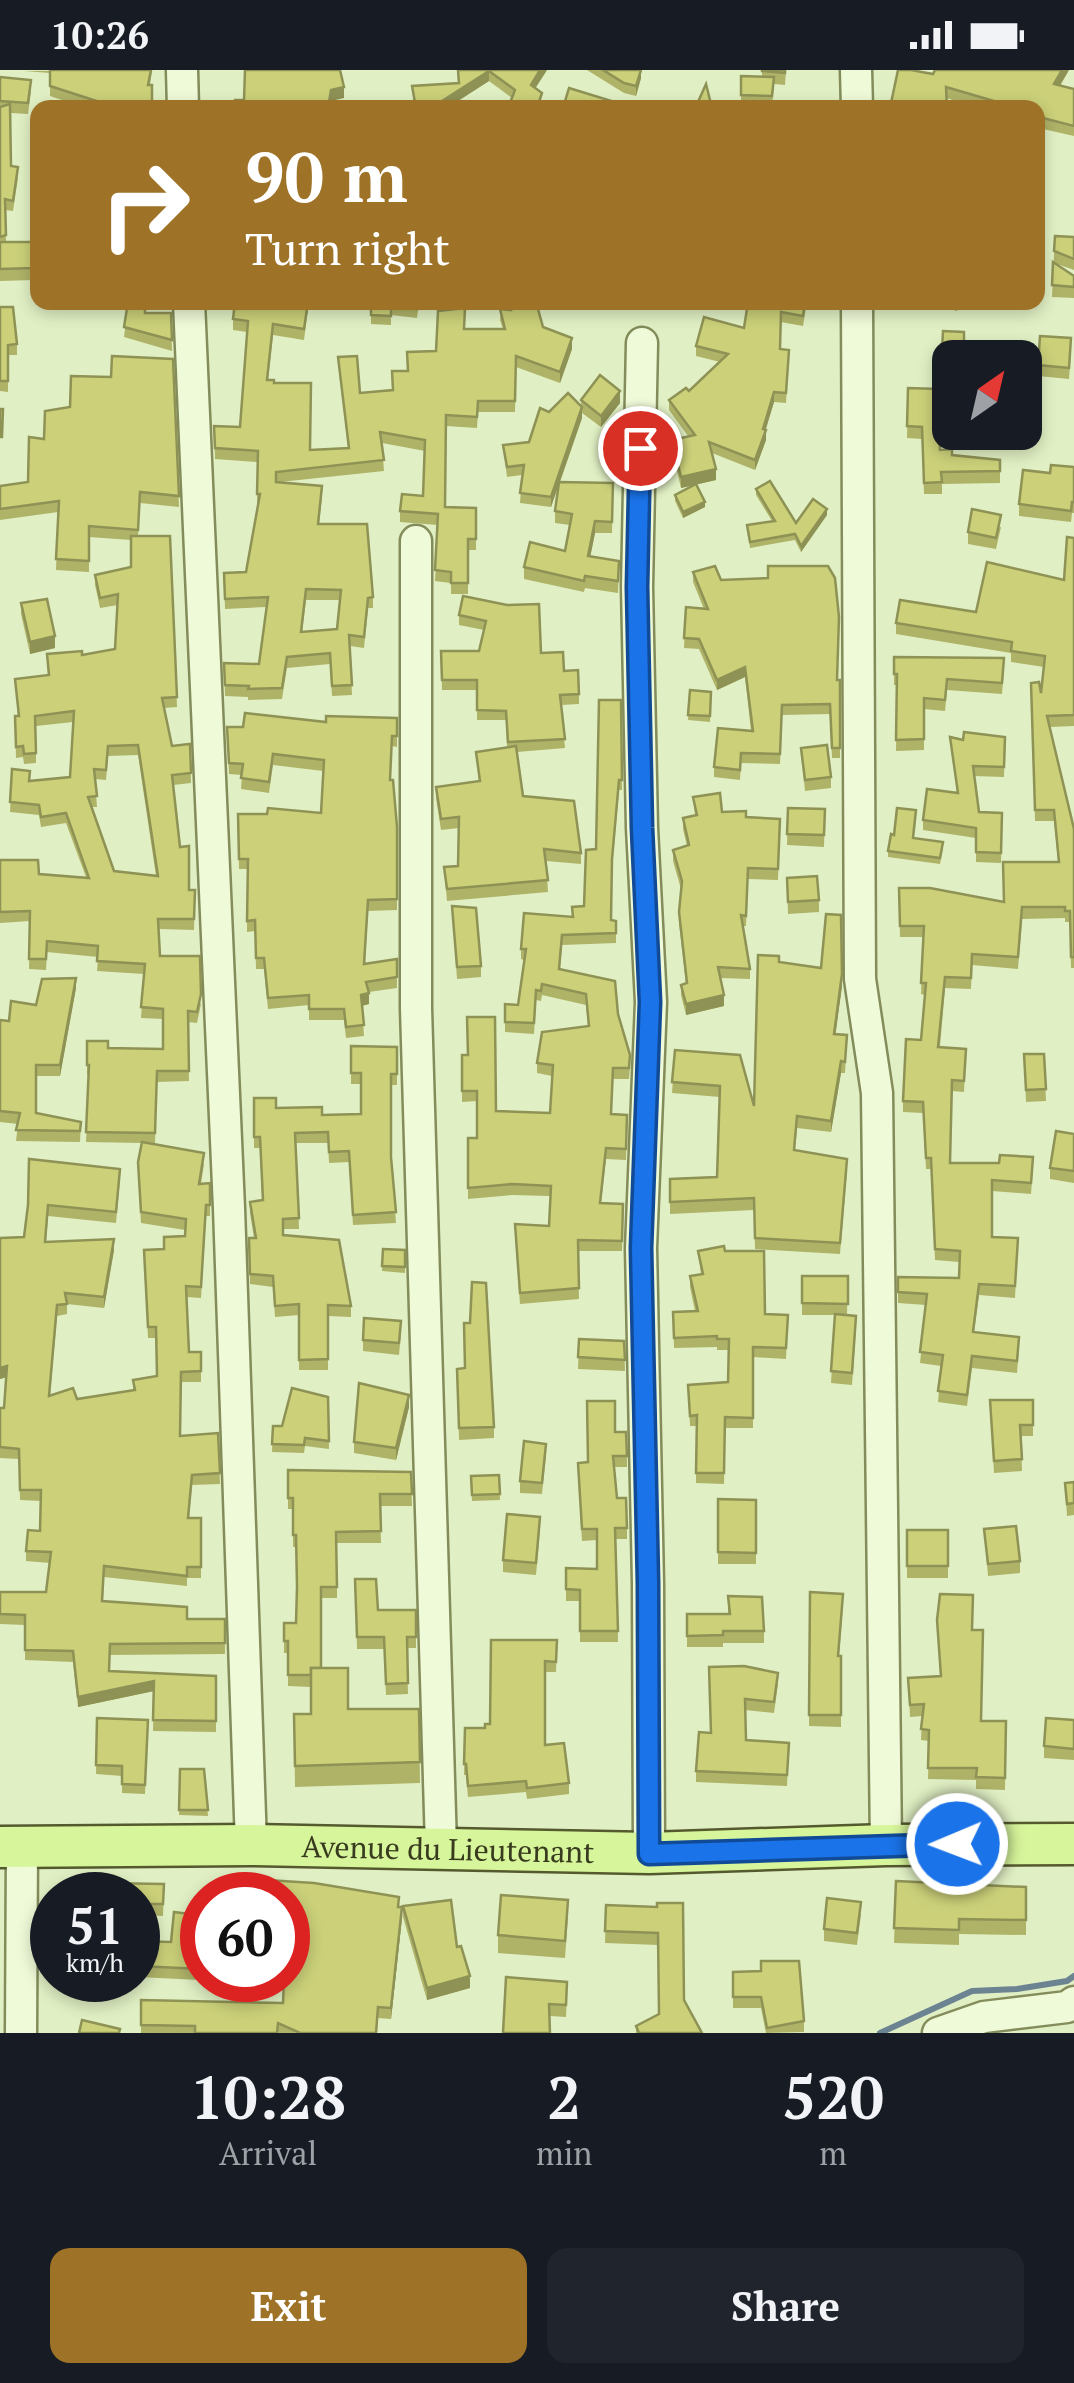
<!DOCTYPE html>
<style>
:root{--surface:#171b24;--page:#20242c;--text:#f1f3f6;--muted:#9ea1a6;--accent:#9e7227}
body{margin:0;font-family:"PT Serif",serif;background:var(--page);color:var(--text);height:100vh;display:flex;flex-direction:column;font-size:38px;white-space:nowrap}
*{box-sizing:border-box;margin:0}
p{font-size:32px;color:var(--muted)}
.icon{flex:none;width:55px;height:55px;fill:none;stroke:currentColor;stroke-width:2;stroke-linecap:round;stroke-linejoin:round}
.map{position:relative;height:1963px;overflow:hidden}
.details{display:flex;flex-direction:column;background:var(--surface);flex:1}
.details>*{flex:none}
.banner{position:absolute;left:30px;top:30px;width:1015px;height:210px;border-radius:20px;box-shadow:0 5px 15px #0003;background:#9e7227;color:#fff;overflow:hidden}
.needle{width:65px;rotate:34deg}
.controls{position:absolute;left:932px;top:270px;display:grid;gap:20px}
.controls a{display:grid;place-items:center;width:110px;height:110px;border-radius:20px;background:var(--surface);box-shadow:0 5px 15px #0003;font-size:50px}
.speed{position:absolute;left:30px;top:1802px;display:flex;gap:20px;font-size:50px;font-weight:700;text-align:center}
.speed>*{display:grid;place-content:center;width:130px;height:130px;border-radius:50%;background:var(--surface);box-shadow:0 5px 15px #0003;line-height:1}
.speed small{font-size:25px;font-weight:400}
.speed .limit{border:15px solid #d22;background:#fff;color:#111}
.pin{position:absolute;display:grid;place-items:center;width:85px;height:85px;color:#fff;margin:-42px;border:5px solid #fff;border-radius:50%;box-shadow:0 2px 10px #0007}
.me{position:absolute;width:110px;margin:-55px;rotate:269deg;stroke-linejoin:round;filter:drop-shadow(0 0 8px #0008)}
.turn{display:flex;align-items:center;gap:35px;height:210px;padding:0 50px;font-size:45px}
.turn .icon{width:130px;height:130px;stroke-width:2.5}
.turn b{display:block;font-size:70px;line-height:85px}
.eta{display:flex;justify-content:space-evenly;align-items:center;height:170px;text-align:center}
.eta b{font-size:60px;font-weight:700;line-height:70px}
.primary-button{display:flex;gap:20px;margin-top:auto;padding:20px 50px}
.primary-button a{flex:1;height:115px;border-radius:20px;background:var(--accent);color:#fff;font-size:40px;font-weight:700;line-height:115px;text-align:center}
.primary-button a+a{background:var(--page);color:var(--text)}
.status{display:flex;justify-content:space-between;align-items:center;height:70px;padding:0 50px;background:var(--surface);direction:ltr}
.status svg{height:28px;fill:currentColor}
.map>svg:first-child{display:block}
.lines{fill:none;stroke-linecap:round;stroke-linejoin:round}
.stream{stroke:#6c8392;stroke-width:6}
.minor-casing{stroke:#838c5a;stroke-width:35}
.major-casing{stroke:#555a2e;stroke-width:45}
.minor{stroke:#effad8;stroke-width:30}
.major{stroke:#d7f59b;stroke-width:40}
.wall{fill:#afb368;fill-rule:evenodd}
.shaded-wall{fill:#8e9255}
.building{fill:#cbd079;stroke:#8e9255;stroke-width:2.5;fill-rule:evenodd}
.route-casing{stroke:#114b97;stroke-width:25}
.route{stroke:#1a73e8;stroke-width:18}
.labels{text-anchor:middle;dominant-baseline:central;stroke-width:8;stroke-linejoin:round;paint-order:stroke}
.street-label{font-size:30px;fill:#383b1e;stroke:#ebf7d4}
</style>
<div class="status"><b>10:26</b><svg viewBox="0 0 49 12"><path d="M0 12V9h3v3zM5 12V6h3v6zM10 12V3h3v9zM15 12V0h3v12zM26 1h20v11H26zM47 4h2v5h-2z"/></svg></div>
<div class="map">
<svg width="1074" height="1963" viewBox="0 0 1074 1963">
<rect width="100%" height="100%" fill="#e1f0c4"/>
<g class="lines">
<path class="stream" d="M880,1963L972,1921L1017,1919L1067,1911L1074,1906"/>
<defs>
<g id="minor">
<path d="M182,0L183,38"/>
<path d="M856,0L857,38"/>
<path d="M189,232L229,1138L251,1775"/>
<path d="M857,232L860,909L877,1023L886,1775"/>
<path d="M642,273L637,517L642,758L651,932L641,1178L648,1513L649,1783"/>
<path d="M416,471V938L441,1777"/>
<path d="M21,1963L22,1777"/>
<path d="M938,1963L984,1947L1067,1937L1074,1932"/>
</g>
<g id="major">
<path id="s1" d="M0,1777L251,1775L649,1783L886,1775L1074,1774"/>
</g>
</defs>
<use href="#minor" class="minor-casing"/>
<use href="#major" class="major-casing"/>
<use href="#minor" class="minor"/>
<use href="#major" class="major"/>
</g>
<g class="wall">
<path d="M152,0L150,15L152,38H85L50,26V3L24,1Z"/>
<path d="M457,0H547L535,18L542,34L512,28L489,11L447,38H414L412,16L458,13Z"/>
<path d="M587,0H641V8L636,26L624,23Z"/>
<path d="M762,0H786L785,15L774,14L772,38L741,36V6L762,7Z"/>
<path d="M1069,0L1060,16L1074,19V66L1043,59L1040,66L1038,65V38H980L946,28L947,38H891V33L933,4Z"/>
<path d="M0,7L31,21L28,44L11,43V96L18,108L13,141L5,140L6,172L34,198V210L0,211Z"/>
<path d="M1055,166L1074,167V200L1057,194L1074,206V228L1052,227Z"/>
<path d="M121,232H145V243H171L172,281L124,267L128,234Z"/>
<path d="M371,232H419L417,248L391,245V255L371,254Z"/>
<path d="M498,232H536L543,257L572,279L560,313L516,297L515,342H478L477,358L446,356L445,437L476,438V480H468V524H451V513L435,511L438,455L400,452V441L423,426L425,381L382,373L384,401L280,412L322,427L319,454L373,527V538H368L364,578L350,576L352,625L332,626L330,594L287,598L282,629L248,630V627L225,626L224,593L259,594L266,537L225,539L224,503L246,502L258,435H257V392L215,389L214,356L240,357L247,262L233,260V249L308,239L304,270L273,265L268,310L274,313L310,380L348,378L338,287L360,323L392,320L408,301L464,259H503L500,250L501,239L498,236ZM306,530H340L337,559L302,562Z"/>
<path d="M692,232H708L702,240Z"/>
<path d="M748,232H807L803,256L781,252L780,279L789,280L786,333L774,332L765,360L766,370L755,400L712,383L716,410L681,418L672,380V370L688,366L669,340V330L689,321L720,292L696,286V276L744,258Z"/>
<path d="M921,232H958L957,241Z"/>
<path d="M990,232H1011L1010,236Z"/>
<path d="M0,237L17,274V285H8V322L0,321Z"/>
<path d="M1071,280L1069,309L1038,306V295Z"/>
<path d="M950,288V357L939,356L940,380L952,385L1000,390V413L942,414V424H924L922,369L907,368L908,318L940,319Z"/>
<path d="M173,289L179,437L140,433L138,466H170L177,637L164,638L172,676L190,674L191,713L173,715L180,777L189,820H195L194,860L159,859L160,886L201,934L197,953L188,952L189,1011L157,1012L155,1073H148L204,1094L201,1114L210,1113V1146H206L201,1228L187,1227L189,1282H201V1312H181L180,1366L218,1363L220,1414L192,1415L189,1448H201V1508H187V1516L104,1507L103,1531L187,1549H225V1584L110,1585V1601L216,1606V1662L153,1661L154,1621L78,1637L73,1592L25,1590V1555L0,1554V1522H46L50,1493L26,1491V1481L40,1461L41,1431L20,1430L19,1389L0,1388V1338H4L6,1307L0,1309V1168L24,1167L28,1135L120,1109L116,1153L48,1146L46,1172L114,1180L104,1238L67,1234V1244L57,1246L50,1325L77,1329L133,1320V1310L157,1306L156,1268H148L144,1191L185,1166V1160L141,1153L138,1103L142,1073L86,1072L89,1005H87V971L108,978L163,979V949L141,948L144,904L97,901L98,887L47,882L46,900L29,899L30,851L0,853V790L39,804L86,807L66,753L41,757L39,745L10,742L12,699L30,711L70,707L73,652L36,656V693L24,694L23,687L16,688L15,646H18L15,609L48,605L47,584L82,585L115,579L118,535L100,538L95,515V505L131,497V470L89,467V502L56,500L58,442L0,450V416L28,412L44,369L70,337L111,307ZM138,685L156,806L114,801L92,737H97L95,709L106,710L108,686Z"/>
<path d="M581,330L620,333L601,357L582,343V348L560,412L613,413L612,463H595L590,487L619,491L618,523L585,518L584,522L524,509V497L565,481L570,455L555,453V441L559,413L551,437L520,433L522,405L507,407L503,375L529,372L549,342L581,336Z"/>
<path d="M1074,397V443H1072L1071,452L1019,446V434L1050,403Z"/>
<path d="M756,419L796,453L827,445L801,482L795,470L750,478L747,455L772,451L756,425Z"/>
<path d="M675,425L705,437L683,448L675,431Z"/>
<path d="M1001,457L996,479L968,474V462Z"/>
<path d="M1074,468V656L1050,657L1074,759V898H1071L1070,852H1065V848L1022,849L1018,899L972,895L971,919L945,918L940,977L966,979L964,1022L952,1021L950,1093L1033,1098L1031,1124L992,1121V1167L1018,1168L1015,1228L979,1225L974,1262L1019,1278L1017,1303L972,1298L967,1336L938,1332L941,1296L920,1293L926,1235L898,1233V1207L959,1208V1192L935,1190L931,1099H926L923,1043L903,1042V1031L921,970L925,925L921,924L923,867H900L899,818L1004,832L1058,792L1054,751H1035L1031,613L1041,623L1044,597L1011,592V583L896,564V553L976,542L1064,510Z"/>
<path d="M693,502L721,510L837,610H840V688H832L830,644L782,645L780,694L741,693L740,710L714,707V697L751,661L745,607L717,620L699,579L684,578L686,537L704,539L693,512Z"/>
<path d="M463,526L564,601L579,624V634L561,635L565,678L517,682L523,726L581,783V794L546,791L548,822L447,831L444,797L458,796L459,758L441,760L436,728V717L479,711L476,682L507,677L506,650H477V620H442L441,581H479L484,560L459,555V545Z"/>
<path d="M21,533L55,578L30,584L21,544Z"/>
<path d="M894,587L1004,599L1002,624L947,620L945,641L924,639V680L896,681L897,615H894Z"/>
<path d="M690,620L711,622L710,652L688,650Z"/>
<path d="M621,630L622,720H619L612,800L611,850L616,851V873L562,875L560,899L618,944L630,996L629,1009H613L611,1044L627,1045L626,1090L606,1089L601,1133L623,1134L622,1181H578L579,1229L520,1234L515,1165L549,1156L550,1126L512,1125L468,1129V1068H477V1031L462,1032V985L496,1041L550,1043L552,1006L537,1003V993L588,957L586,935L542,925L541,931L536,930L534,964L505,962V934L518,935L524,890L521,889V879L573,847L584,836L596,779Z"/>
<path d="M397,648V677L392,676L390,710L397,757V840L368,841L365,894L397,889V918L369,922V934L362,936L364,966L346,968L344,950H309V935L268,939L264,899H256L255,861L247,862V799H239L238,744L321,743L323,701L273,695L269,723L241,719L242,705L229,704L227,657H243Z"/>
<path d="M950,667L963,670L1005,667L1004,707L974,706L979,742L1002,743L1001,793L976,792V768L923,760V750L957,723Z"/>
<path d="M801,678L831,707V718L805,721Z"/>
<path d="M693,727L722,742L746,747L780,749L778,810L748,809L746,856H743L750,899V909L720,908L724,936L686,945L681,925V915L686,914L679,853L681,819L673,791V780L687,776L683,759V748L695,746Z"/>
<path d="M788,738L825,739L824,777L787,775Z"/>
<path d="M914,768L943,778L940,794L888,787V781Z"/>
<path d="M787,808L819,830V842L788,844Z"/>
<path d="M452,836L481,896V907L457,909Z"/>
<path d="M779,892L842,916L835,964L847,965L845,1003H841L831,1062L797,1058L795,1080L847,1101L840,1184L755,1179L754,1140L670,1144V1109L717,1107L720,1027L672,1023L675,980L754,1036Z"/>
<path d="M76,918L60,1006H36V1043L81,1052L80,1072L16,1071L18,1054L0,1052V950L9,951L36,935Z"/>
<path d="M351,976L397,977V1015H391V1087L396,1153L353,1155L349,1092L329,1093L328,1073H296L299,1159H283V1165L351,1236V1247L328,1246V1300H299V1245L275,1247L273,1217L250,1214L249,1168H254L250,1143V1132L262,1130L260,1078H254V1028L276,1038L322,1045L361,1044V1014H351Z"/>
<path d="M1024,984H1044L1046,1031L1026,1032Z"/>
<path d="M1074,1064V1113L1050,1109V1098Z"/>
<path d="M383,1179L405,1180V1203L382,1201Z"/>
<path d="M698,1181H725L765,1244L788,1245L786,1289L753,1287V1358H725L724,1414L696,1413V1356H690L688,1315L728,1312L729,1280H717V1277L674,1278L673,1242L695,1241L690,1217V1206L701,1204Z"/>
<path d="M802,1206H848L847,1245L856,1258L852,1315L831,1313L835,1245H802Z"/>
<path d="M401,1263L399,1285L363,1281V1270Z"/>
<path d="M579,1269L624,1271L625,1301L578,1299Z"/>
<path d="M457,1299L494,1357V1368L459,1370Z"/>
<path d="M328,1327L329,1379L305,1376L304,1383L272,1382L273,1356H282Z"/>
<path d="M990,1330H1033V1366H1021L1022,1401L994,1403Z"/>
<path d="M409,1337L396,1390L354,1383V1372Z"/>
<path d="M615,1362L627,1386V1397H614L617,1428L627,1458V1469H616L618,1572H580V1531H566V1498L597,1499V1470L582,1471L578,1404Z"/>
<path d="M546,1385L542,1424L520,1423V1411Z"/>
<path d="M288,1400L411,1402L412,1436H380L381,1473H337V1528H321V1598L348,1639H419L420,1713L295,1717L294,1644H311V1617L288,1616V1583H284V1553H296L297,1522L296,1477H293V1439H288Z"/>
<path d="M499,1405L500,1430L472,1431L471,1406Z"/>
<path d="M1074,1412V1445L1067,1446L1065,1413Z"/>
<path d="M718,1429L756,1430V1494H718Z"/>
<path d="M540,1459L536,1505L503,1502V1490Z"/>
<path d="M984,1459L1020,1491V1503L988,1506Z"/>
<rect x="907" y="1460" width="41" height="48"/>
<path d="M355,1509L378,1540H416V1578H407L408,1624L386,1625L384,1579H357Z"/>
<path d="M810,1522L843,1536L839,1586H841V1657L809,1656Z"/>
<path d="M728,1526L764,1561V1573H723V1577H687V1544H728Z"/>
<path d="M937,1550L972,1560L981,1651H1006L1005,1720L976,1719V1710L928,1709L929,1671L921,1670L922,1646L910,1647L908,1608L940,1606Z"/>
<path d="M557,1570L556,1602H545V1675L569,1713V1724L527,1729L526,1722L468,1727L466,1705H464L465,1658H485L490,1654Z"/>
<path d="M709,1597L778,1614L774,1643L745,1640L746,1670L789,1673L787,1716L696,1712V1701L711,1663Z"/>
<path d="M97,1648L148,1650L145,1724L122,1723V1706L96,1704Z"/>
<path d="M1074,1650V1690L1044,1688V1676Z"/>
<path d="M180,1699H204L208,1746L179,1745Z"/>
<path d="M896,1811L1026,1817V1865L959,1864V1875L894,1873Z"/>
<path d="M164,1814L163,1846L138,1845V1825Z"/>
<path d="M606,1835L657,1837L684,1930L702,1963H636V1956L658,1944V1875L605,1873Z"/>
<path d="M403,1836L470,1918L427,1930L403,1847Z"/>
<path d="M399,1837L402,1847L391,1949L378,1948L377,1963H141V1930L283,1933L284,1914L138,1907V1871L171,1872L198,1856L197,1869L202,1871V1910H288Z"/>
<path d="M861,1844L857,1875L824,1871V1859Z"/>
<path d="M568,1847L565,1888L498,1883V1865Z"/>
<path d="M733,1902L804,1951V1962L766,1963L761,1938H733Z"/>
<path d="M506,1907L567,1924L566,1947L550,1946Z"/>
</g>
<g class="shaded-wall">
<path d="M540,0H547L531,25V15Z"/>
<path d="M641,0V8L636,26V16Z"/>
<path d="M1062,0H1069L1054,25V14Z"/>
<path d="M489,1V11L447,38H431Z"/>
<path d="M344,17V28L331,31L330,38H328L331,20Z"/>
<path d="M1043,90V101L1038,129V118Z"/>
<path d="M572,268V279L560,313V302Z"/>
<path d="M620,321V333L601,357V346Z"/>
<path d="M774,322V332L763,369L766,360V370L755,400V390Z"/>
<path d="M582,337V348L551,437V427Z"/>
<path d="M716,399V410L681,418V407Z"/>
<path d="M705,432V437L683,448V442Z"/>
<path d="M827,439V445L801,482V476Z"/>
<path d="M595,451V463L588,498V486Z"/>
<path d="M55,566V578L30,584V572Z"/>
<path d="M745,597V607L717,620V610Z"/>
<path d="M842,904V916L834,976V964Z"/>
<path d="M76,908V918L60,1006V995Z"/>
<path d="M369,923V934L361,936V925Z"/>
<path d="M724,925V936L686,945V934Z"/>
<path d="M841,991V1003L831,1062V1051Z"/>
<path d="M114,1169V1180L104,1238V1227Z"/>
<path d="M7,1296V1307L0,1309V1298Z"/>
<path d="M409,1325V1337L396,1390V1378Z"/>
<path d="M154,1611V1621L78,1637V1627Z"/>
<path d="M402,1837V1847L391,1949V1938Z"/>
<path d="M470,1906V1918L427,1930V1918Z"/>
</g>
<g class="building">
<path d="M50,0H151L148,15H152V38L115,37L50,16Z"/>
<path d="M245,0H340L344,17L331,20L328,38H234L235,30H244Z"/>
<path d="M458,0H540L531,15L542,23L537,38H508L515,20L489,1L431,38H416L412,16L459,13Z"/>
<path d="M603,0H641L636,16L624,13Z"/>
<path d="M785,0V3L762,1V0Z"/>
<path d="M898,0H911L933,4L935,0H1062L1054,14L1074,19V56L1043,48L1040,55L1038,54V38H1018L946,17L947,38H912L891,33Z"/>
<path d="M741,6L774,7L772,26L741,25Z"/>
<path d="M0,7L31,10L28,33L0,31Z"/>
<path d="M706,14L712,38H681L698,32Z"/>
<path d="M569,18L618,33L616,38H563Z"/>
<path d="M10,34L11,96L18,97L13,131L5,129L6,165L0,167V37Z"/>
<path d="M1038,89L1043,90L1038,118Z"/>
<path d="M1055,166L1074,167V189L1054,181Z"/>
<path d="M0,172H34V198L0,199Z"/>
<path d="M1053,192L1074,206V217L1052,215Z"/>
<path d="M128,232H145V243H171L172,270L124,257Z"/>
<path d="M235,232H308L304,259L273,254L267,310H274V313H311L310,380L349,378L338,287L357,286L360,323L393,320L392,301H408L407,282L436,281L438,241L465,238L464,259H505L500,239L510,240L504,232H536L543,257L572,268L560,302L516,286L515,331H478L477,347L446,345L445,437L476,438V469H468V513H451V502L435,500L438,444L400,441L402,424L423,426L425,370L380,362L384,390L276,402V412L322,416L318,454H367L373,527L368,528L364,567L349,565L352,615L332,616L330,583L287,587L282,618L248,619L249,616L225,615L224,593L259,594L268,527L225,529L224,503L246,502L260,424H257L258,381L215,378L214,356L240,357L248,251L233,249ZM306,519L341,520L337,559L301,562Z"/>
<path d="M371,232H418L417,239L391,236V246L371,245Z"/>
<path d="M748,232H805L803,246L781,242L780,279L789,280L786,323L774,322L763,359L766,360L755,390L709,372L716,399L681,407L672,370L695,365L669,330L686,318L689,321L728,284L696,276L704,247L744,258Z"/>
<path d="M0,237H13L17,274L8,275V311H0Z"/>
<path d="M943,261L964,262V275L1022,281V288H950V346L938,345L940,380L952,379V385L1000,390V401L941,402L942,412L924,413L922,357L907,356L908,318L940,319Z"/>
<path d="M1040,266L1071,268L1069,298L1038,295Z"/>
<path d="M112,286L173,289L179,426L140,422L138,460L89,456V491L56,489L59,431L0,439V416L28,412L29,367L44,369L45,341L70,337L71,306L111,307Z"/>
<path d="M600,305L620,321L601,346L581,330Z"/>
<path d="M568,323L582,337L551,427L520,423L524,395L507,397L503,375L529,372L540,338L549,342Z"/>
<path d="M0,339H3L2,367H0Z"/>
<path d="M1051,395L1074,397V432H1072L1071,441L1019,434L1023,400L1050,403Z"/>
<path d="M770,411L796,453L813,429L827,439L801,476L795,464L750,472L747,455L775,451L756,419Z"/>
<path d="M559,412L613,413L612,452L595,451L588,486L619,491L618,511L585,506L584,511L524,497L530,472L565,481L572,444L555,441Z"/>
<path d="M696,414L705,432L683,442L675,425Z"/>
<path d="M972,439L1001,445L996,468L968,462Z"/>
<path d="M131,466H170L177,627L162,628L172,676L190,674L191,703L172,705L180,777L189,776V820H195L194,849H158L160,886H200L201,924L197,942L188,941L189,1001H157L155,1063L86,1062L89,995H87V971H108V978L163,979V939L141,937L145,894L97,891L98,876L47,871L46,889H29L30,841L0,842V790H38L39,804L89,808L66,743L41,747L39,735L10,732L12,699L30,701L29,711L70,707L74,641L35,646L36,683L24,684L23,676L16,677L15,646H19L15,609L49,605L47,584L82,581V585L115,579L118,524L100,528L95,505L131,497ZM138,675L158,806L114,801L88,727L97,726L94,699L106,700L108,676Z"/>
<path d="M1067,467L1074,468V645L1047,646L1074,759V887H1071L1070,841H1065V837H1022L1018,887L972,884L971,908L945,907L938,977L966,979L964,1011L952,1010L950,1093H999L1000,1085L1033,1087L1031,1113L992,1110V1167L1018,1168L1015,1216L979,1214L973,1262L1019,1267L1017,1291L972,1286L967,1325L938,1321L943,1285L920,1282L927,1224L898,1222V1207L959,1208L960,1181L935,1179L931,1088H926L923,1032L903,1031L906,969L921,970L926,913H921L924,856H900L899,818H930L1004,832L1003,792H1059L1054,740H1035L1031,613L1039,612L1041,623L1045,586L1011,581L1012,572L896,553L900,530L976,542L987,492L1064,510Z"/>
<path d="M715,496L721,510L768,508V496H828L835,508L839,547L837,610H840V678H832L830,634L782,635L780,684L741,683L740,700L714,697L718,658L753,661L745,597L717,610L699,569L684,568L686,537L708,539L693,502Z"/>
<path d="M463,526L507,535L539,534L541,583L563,582L564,601L578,600L579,624L560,625L565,669L508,672L506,641L477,640V610H442L441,581H479L486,551L459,545Z"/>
<path d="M47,529L55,566L30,572L21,533Z"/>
<path d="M894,587L1004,588L1002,613L947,609L945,630L924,628V669L896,670L897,604H894Z"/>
<path d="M690,620L711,622L710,646L688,645Z"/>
<path d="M599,630H621L622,710H619L612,789L611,850L616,851V863L562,865L559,899L615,911L618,944L630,985L629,998H613L611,1044L627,1045L626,1079L606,1078L600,1133L623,1134L622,1171L578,1170L579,1218L520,1223L515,1154L549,1156L551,1116L512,1114L468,1118V1068H477V1021H462V985H468L467,947H495L496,1041L550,1043L553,995L537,993L542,962L589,956L586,924L542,914L541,921L536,920L534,953L505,952V934L518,935L526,879H521L524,843L573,847L572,837L584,836L586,780L596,779Z"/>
<path d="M245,643L326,652V646L397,648V666H392L390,710H393L397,757V829L368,830L364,894L397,889V907L366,912L369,923L361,925L364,955L346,957L344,939H309V925L268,928L264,888H256L255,850L247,851L248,789H239L238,744H267L268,738L321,743L324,690L273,684L269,712L241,708L243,694L229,693L227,657H243Z"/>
<path d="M964,662L1005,667L1004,697L973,696L979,742L1002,743L1001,783L976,782V758L923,750L927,719L958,723L950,667L963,670Z"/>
<path d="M827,675L831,707L805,710L801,678Z"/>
<path d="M516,676L523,726L574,731L581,783L544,779L548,810L447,819L444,797L458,796L459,747L441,749L436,717L480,711L476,682Z"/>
<path d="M720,723L722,742L746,741V747L780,749L778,799L748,798L746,846L741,845L750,899L718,897L724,925L686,934L681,915L687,913L679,842L682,811L673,780L689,775L683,748L697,745L693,727Z"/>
<path d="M788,738L825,739L824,765L787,764Z"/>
<path d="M897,738L916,740L913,768L943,772L940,788L888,781L891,764L894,765Z"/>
<path d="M817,806L819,830L788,832L787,808Z"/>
<path d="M452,836L476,838L481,896L457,897Z"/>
<path d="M826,844L841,845L842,904L834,964L847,965L845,992L841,991L831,1051L797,1046L794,1080L847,1089L840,1173L755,1168L754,1128L670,1132V1109L717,1107L720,1016L672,1012L675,980L740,985L754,1036L758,885L779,886V892L821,898Z"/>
<path d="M76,908L60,995H36V1043L81,1052L80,1061L16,1060L20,1043L0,1041V950L9,951L11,931L36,935L42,909Z"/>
<path d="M351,976L397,977V1004H391V1087L396,1142L353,1145L349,1081L329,1082L328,1062L295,1063L299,1148L283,1149V1165L339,1170L351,1236L328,1235V1289L299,1290V1234L275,1236L273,1206L250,1204L249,1168H256L250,1132L263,1130L260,1067H254V1028H276V1038L322,1037V1045L361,1044V1003H351Z"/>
<path d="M1024,984H1044L1046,1019L1026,1020Z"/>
<path d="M1056,1061L1074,1064V1101L1050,1098Z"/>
<path d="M142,1072L204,1083L199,1114L210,1113V1135H206L201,1217L186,1216L189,1282H201V1301L181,1302L180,1366L218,1363L220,1403L192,1405L188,1448H201V1497H187V1506L104,1496L102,1531L187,1537V1549H225V1573L110,1574L109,1601L216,1606V1651L153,1650L154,1611L78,1627L73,1581L25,1580V1545L0,1544V1522H46L51,1482L26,1481L28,1460L40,1461L41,1420H20L19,1379L0,1377V1338H4L7,1296L0,1298V1168L24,1167L28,1135L29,1089L120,1099L116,1142L48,1135L45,1172L114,1169L104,1227L65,1223L67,1234L57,1235L49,1326L73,1318L77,1329L135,1320L133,1310L157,1306L156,1257H148L144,1180L164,1179V1167L185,1166L186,1149L141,1142L138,1092Z"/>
<path d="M724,1176L725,1181H764L765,1244L788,1245L786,1278L753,1277V1348L725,1347L724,1403H696L697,1345L690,1346L688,1315L728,1312L729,1269H717V1266L674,1268L673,1242L698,1241L690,1206L703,1204L698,1181Z"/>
<path d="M383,1179L405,1180V1197L382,1196Z"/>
<path d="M802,1206H848V1234L802,1233Z"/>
<path d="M472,1212L486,1213L494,1357L459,1358L457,1299L465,1298L464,1253H470Z"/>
<path d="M835,1244L856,1246L852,1303L831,1301Z"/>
<path d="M364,1248L401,1251L399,1273L363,1270Z"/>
<path d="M579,1269L624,1271L625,1290L578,1287Z"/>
<path d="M359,1313L409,1325L396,1378L354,1372Z"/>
<path d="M292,1318L328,1327L329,1371L305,1368L304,1375L272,1374L273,1356H282Z"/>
<path d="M990,1330H1033V1355H1020L1022,1389L994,1391Z"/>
<path d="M587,1331H615V1362H626L627,1386H613L617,1428H626L627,1458H615L618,1561H580V1520L566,1519V1498L597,1499V1459H582L578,1393L588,1392Z"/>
<path d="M524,1371L546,1374L542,1413L520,1411Z"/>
<path d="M288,1400L411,1402L412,1424H380L381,1461L336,1462L337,1517H321V1598H311V1605H288V1571H284V1553H296L297,1517L296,1465H293V1428H288Z"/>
<path d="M499,1405L500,1424L472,1425L471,1406Z"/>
<path d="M1074,1412V1433L1067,1434L1065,1413Z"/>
<path d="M718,1429L756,1430V1483L718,1482Z"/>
<path d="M507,1444L540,1447L536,1493L503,1490Z"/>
<path d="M1016,1456L1020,1491L988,1494L984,1459Z"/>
<rect x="907" y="1460" width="41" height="36"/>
<path d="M355,1509H376L378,1540H416V1567H407L408,1613L386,1614L384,1567H357Z"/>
<path d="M810,1522L843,1524L838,1586H841V1645H809Z"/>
<path d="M940,1524L973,1525L972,1560H983L981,1651H1006L1005,1708L976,1707L977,1698H928L929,1660L921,1659L924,1634L910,1635L908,1608L941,1606L937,1550Z"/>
<path d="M728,1526L762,1527L764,1561H723V1565L687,1566V1544H730Z"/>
<path d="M491,1570H557L556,1592L545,1591V1675L564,1673L569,1713L527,1718L526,1711L468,1716L466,1694H464L465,1658H485V1654H490Z"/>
<path d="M744,1596L778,1603L774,1632L745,1629L746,1670L789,1673L787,1705L696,1701L699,1662L711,1663L709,1597Z"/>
<path d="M311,1598H348V1639H419L420,1692L295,1696L294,1644H311Z"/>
<path d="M97,1648L148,1650L145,1715L122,1714V1696L96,1695Z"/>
<path d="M1046,1648L1074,1650V1679L1044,1676Z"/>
<path d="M180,1699H204L208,1740H179Z"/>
<path d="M267,1810L314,1813L399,1827L398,1837H402L391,1938L378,1937L376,1963H300L278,1953L277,1963H195V1956L141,1955V1930L283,1933L284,1910H288V1825H266Z"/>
<path d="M896,1811L1026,1817V1850L959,1849V1860L894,1858Z"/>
<path d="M103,1813L164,1814L163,1834H138V1825H103Z"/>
<path d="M501,1825L568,1830L565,1871L498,1865Z"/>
<path d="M827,1828L861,1832L857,1863L824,1859Z"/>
<path d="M451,1830L457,1877L461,1876L470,1906L427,1918L403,1836Z"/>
<path d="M657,1833H683L684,1930L702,1963H639L636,1956L659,1944L658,1863L605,1861L606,1835L657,1837Z"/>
<path d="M174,1842L198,1845L196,1869L202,1871V1899L138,1896V1871L171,1872Z"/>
<path d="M761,1891H799L804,1951L767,1958L761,1927H733V1902L761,1901Z"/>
<path d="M506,1907L567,1912L566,1935L549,1934L550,1963H503Z"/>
<path d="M82,1950L120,1959L119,1963H79Z"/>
</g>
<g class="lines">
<defs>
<path id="route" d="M640,378L637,517L642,758L650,932L641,1178L648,1513L649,1784L957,1774"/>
</defs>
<use href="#route" class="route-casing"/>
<use href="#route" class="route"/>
</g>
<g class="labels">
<g class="street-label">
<text stroke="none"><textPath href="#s1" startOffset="448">Avenue du Lieutenant</textPath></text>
</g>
</g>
</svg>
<div class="controls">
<a><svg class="needle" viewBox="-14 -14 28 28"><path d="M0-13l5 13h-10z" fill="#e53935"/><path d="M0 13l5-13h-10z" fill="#9ea1a6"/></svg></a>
</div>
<div class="speed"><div>51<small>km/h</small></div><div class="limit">60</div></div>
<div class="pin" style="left:640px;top:378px;background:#d93025"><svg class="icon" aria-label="arrive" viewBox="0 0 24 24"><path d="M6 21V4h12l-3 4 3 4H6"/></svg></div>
<svg class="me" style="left:957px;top:1774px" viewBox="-20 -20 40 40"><circle r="17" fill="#1a73e8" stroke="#fff" stroke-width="3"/><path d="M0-11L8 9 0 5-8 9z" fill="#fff"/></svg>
<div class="banner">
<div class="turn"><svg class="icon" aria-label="right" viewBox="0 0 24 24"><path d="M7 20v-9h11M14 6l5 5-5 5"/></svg><div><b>90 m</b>Turn right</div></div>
</div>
</div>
<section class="details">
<div class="eta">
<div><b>10:28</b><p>Arrival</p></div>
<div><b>2</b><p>min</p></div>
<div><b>520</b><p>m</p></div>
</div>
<div class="primary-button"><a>Exit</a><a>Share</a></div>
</section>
